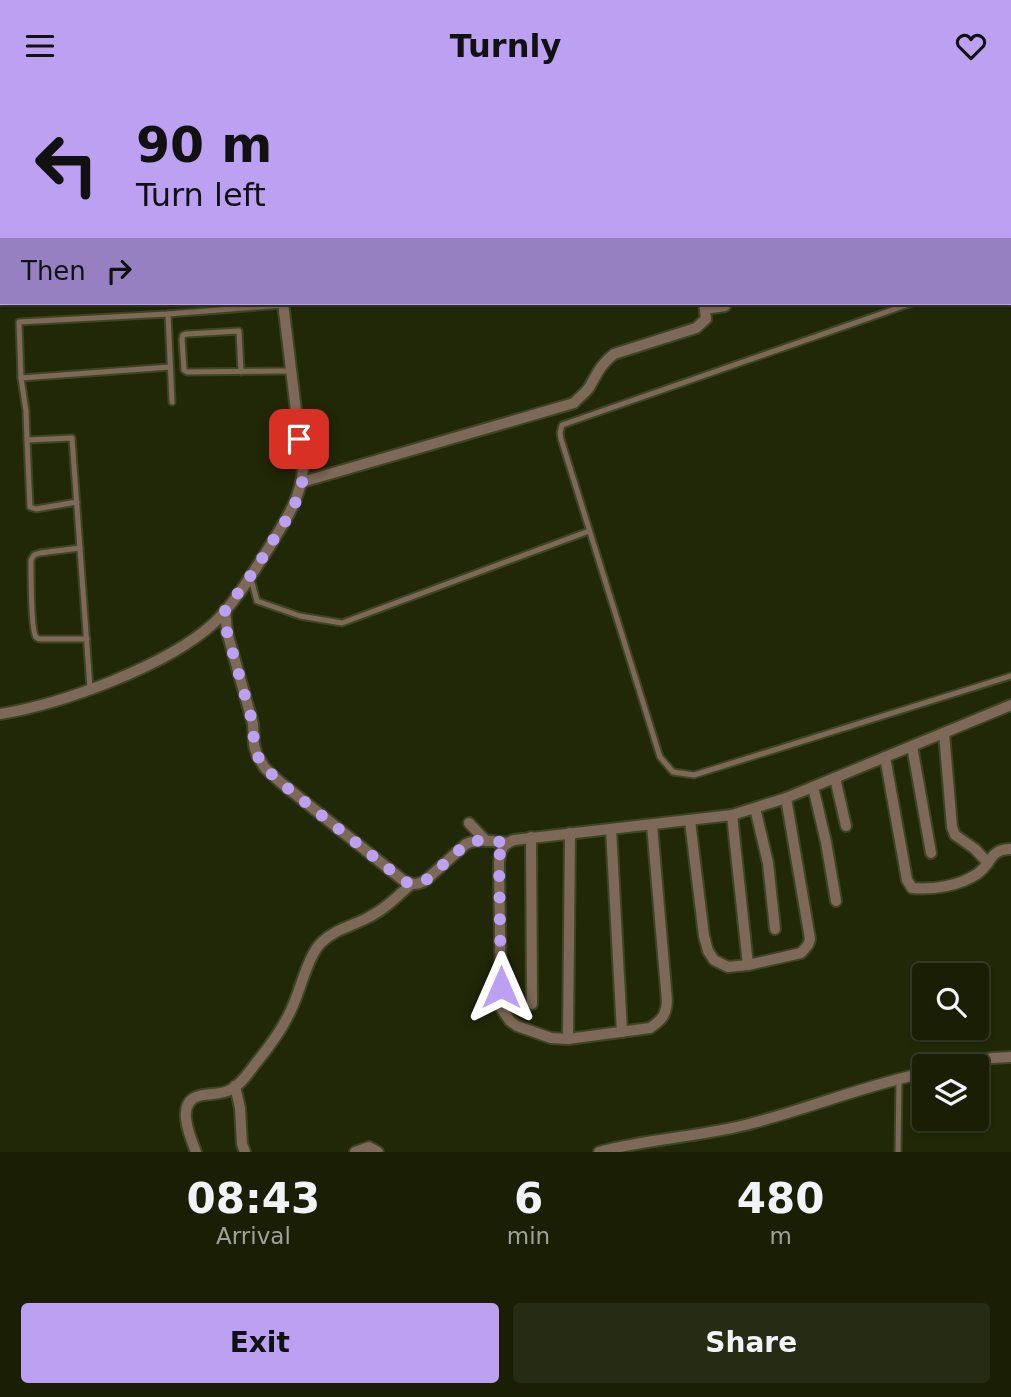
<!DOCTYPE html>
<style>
:root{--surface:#191e05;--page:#262b13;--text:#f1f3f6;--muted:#9fa29a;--line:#373c27;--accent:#bca0f2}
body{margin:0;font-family:"DejaVu Sans",sans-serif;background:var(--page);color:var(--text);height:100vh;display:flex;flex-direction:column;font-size:26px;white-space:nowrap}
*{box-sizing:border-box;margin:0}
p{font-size:23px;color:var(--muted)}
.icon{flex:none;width:38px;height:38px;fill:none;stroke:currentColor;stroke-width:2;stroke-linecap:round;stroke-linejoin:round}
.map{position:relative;height:1061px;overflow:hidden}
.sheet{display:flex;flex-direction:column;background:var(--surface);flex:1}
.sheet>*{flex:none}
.guide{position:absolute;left:0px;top:0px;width:1012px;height:214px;box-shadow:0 2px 5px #0004,0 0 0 2px var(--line);background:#bca0f2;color:#111;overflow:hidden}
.controls{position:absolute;left:912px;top:872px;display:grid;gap:14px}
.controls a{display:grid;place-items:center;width:77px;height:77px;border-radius:7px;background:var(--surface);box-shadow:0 2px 5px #0004,0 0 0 2px var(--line);font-size:35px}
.pin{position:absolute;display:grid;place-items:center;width:60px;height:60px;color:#fff;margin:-30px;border-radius:14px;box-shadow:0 4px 10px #0006}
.me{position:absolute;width:77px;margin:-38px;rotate:0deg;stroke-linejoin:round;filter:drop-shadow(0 0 5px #0008)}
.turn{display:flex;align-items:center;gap:24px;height:147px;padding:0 21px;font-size:32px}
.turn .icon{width:91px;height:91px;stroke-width:2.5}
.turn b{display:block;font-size:49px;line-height:60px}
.then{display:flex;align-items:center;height:66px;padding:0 21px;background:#0003;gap:14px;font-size:26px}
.eta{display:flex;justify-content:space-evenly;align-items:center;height:119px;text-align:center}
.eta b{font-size:42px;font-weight:700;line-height:49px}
.primary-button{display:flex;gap:14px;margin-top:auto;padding:14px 21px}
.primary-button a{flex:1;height:80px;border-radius:7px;background:var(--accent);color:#111;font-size:28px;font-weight:700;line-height:80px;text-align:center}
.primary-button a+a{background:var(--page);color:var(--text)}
header{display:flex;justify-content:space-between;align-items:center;height:91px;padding:0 21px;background:var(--accent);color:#111;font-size:32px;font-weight:700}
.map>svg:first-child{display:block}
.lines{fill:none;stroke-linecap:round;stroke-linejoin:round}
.lane-casing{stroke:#3e4524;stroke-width:9}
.street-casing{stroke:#3e4524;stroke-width:14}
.lane{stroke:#7e6857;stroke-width:5}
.street{stroke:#7e6857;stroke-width:10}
.route{stroke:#bca0f2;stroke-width:12;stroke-dasharray:0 21.6}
</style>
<header><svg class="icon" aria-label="menu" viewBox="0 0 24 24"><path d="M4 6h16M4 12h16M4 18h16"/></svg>Turnly<svg class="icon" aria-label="heart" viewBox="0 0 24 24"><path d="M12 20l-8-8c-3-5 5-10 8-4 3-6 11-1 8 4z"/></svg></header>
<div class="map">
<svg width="1011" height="1061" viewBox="0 0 1011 1061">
<rect width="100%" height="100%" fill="#212807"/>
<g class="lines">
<defs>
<g id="lane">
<path d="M1010,201L1011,203"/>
<path d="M912,212L562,334L560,342L561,348L660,666L673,681L694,684L1011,585"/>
<path d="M168,223L172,311"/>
<path d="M241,281L239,240L187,243L183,244L182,248L184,279L187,281L290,280"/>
<path d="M21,287L170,276"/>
<path d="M27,349L30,416L36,418L77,411"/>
<path d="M80,457L40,462L34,464L31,469C31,481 31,539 36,546C37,547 39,548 41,548H87"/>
<path d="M251,488L257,510L300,525L342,532L589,440"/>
<path d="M90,597L72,347L27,349L26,320L21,287L19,231L168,223L283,214"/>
<path d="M898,1061L899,988"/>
</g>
<g id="street">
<path d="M268,0V2"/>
<path d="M974,0L975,2"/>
<path d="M705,218L725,215"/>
<path d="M302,391L574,312C579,306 587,301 590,295C598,281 601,273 614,263L696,237L706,228L704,212"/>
<path d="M225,519L227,541L253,633L254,654L257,664L265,677L280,691L404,790C413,794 418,794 426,789L466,753C479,747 493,750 507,752"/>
<path d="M0,623C62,613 167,575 214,532C235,512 254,480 270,455C285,430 301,407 303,378L283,212"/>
<path d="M944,642L952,736L955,744L975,758L988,772"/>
<path d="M912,655L931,762"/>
<path d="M885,666L907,789L912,797C933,799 959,795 977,783C992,773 989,758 1011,758"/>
<path d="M835,687L846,735"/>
<path d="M813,696L826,751L836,810"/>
<path d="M755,717L768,772L775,838"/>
<path d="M732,724L786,707L1011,614"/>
<path d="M690,730L704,845L708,860L714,869L728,876L748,874L801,862L808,854L810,848L786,707"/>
<path d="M469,732L486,750"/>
<path d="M652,734L667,910C666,924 662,929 650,937L568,948L551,947L517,935L510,930L501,917L499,772C500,760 502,753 514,749L732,724L748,874"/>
<path d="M611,738L622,941"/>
<path d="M531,746L532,913"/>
<path d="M568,948L570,742"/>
<path d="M957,975L992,967L1011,966"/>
<path d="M235,995L240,1017L242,1053L245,1061"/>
<path d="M196,1061C190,1046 175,1011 199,1005C209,1002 221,1004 230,999C241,994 249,981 256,972C270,955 282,939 291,919C300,901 308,863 322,851C335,838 353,835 369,826C385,818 398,805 411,793"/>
<path d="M355,1061L369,1056L378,1061"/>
<path d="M599,1061C650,1047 702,1046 753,1032C810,1017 866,994 924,982"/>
</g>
</defs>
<use href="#lane" class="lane-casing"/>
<use href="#street" class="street-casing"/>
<use href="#lane" class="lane"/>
<use href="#street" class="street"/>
</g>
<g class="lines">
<path class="route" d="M299,348C301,362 304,378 302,392C298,411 286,430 275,446C260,472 244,495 225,519L227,541L253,633L254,654L257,664L265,677L280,691L404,790C413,794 418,794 426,789L466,753C479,747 493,750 507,752L500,761L499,772L501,896"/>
</g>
</svg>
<div class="controls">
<a><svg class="icon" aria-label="search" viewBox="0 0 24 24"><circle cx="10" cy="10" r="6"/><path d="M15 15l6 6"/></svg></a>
<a><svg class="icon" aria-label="layers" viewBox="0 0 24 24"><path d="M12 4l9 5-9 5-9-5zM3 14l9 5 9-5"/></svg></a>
</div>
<div class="pin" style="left:299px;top:348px;background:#d93025"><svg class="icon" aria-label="arrive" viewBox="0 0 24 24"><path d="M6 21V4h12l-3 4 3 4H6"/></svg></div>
<svg class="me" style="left:501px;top:896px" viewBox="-20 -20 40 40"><path d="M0-17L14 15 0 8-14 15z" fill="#bca0f2" stroke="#fff" stroke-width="4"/></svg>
<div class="guide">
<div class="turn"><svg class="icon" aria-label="left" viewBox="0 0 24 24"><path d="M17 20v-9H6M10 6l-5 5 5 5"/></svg><div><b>90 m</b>Turn left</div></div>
<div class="then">Then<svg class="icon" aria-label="right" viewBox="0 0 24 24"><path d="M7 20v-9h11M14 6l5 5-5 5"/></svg></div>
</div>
</div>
<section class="sheet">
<div class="eta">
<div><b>08:43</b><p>Arrival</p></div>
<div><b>6</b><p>min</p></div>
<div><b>480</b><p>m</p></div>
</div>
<div class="primary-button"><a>Exit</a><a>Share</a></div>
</section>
